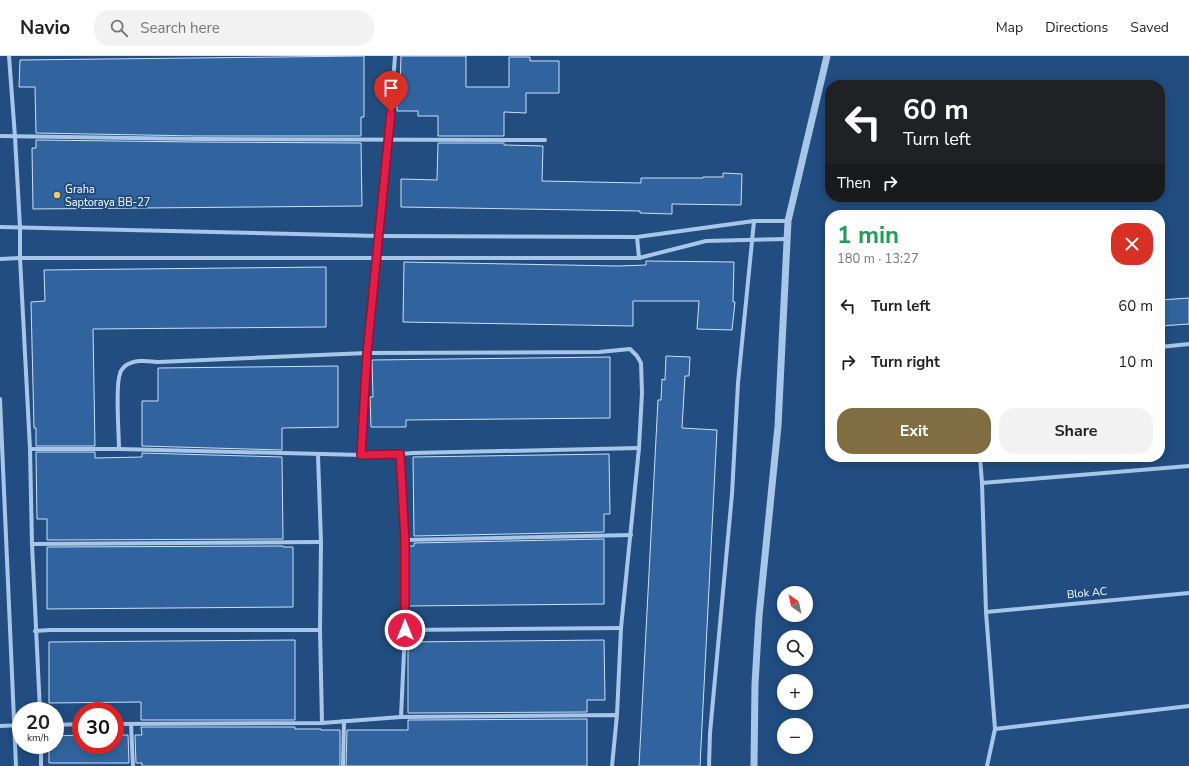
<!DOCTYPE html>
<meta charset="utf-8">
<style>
:root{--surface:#fff;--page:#f2f2f2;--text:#222;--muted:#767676;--line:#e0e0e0;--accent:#806d42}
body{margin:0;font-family:"Nunito Sans",sans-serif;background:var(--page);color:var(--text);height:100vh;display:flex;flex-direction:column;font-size:15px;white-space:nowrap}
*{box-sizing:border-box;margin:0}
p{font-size:13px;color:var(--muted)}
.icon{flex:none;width:22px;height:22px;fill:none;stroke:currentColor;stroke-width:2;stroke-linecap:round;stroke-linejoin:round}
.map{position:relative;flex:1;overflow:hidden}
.side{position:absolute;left:825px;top:154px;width:340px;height:252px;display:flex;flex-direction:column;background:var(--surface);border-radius:16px;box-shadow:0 2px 10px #0003}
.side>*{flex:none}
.banner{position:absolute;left:825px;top:24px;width:340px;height:122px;border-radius:16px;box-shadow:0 2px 10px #0003;background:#202124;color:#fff;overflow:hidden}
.needle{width:26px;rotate:327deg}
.fabs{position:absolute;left:777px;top:530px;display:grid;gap:8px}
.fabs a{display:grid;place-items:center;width:36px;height:36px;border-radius:50%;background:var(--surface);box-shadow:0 2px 10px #0003;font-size:20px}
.speed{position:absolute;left:12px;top:646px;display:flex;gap:8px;font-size:20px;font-weight:700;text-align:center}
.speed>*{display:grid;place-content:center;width:52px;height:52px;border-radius:50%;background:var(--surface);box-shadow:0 2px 10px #0003;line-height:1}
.speed small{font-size:10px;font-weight:400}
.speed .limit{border:6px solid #d22;background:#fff;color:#111}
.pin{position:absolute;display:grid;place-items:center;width:34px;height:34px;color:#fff;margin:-41px -17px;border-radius:50% 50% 50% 0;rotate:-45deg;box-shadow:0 0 4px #0007}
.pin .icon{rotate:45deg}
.me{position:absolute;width:44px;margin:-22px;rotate:0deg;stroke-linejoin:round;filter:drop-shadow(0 0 3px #0008)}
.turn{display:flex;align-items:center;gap:14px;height:84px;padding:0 12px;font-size:18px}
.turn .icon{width:52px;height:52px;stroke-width:2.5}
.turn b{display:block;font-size:28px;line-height:34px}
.then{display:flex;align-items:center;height:38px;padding:0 12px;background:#0003;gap:8px;font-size:15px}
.round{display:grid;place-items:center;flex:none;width:42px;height:42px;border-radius:16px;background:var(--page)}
.summary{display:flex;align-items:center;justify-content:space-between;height:68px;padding:0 12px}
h1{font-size:24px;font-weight:700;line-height:30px;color:#1e9e55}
.cta{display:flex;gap:8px;margin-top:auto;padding:8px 12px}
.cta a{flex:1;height:46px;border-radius:16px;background:var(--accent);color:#fff;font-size:16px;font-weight:700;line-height:46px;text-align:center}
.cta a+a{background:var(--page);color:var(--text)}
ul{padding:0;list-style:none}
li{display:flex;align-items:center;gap:12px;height:56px;padding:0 12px}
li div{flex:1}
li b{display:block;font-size:15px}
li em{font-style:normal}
header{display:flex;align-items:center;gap:24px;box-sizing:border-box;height:56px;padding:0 20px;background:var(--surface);border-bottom:1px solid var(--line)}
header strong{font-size:19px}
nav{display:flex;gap:22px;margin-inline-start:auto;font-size:14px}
.search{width:280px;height:36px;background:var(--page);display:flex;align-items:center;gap:10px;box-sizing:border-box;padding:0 14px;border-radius:16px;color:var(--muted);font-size:15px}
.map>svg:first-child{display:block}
.building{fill:#31649e;stroke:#cce0f6}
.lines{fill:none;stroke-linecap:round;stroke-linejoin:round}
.minor{stroke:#a8c6e8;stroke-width:4}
.tertiary{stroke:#a8c6e8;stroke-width:7}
.route-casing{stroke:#92132f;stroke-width:10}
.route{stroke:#e11d48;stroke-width:7}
.poi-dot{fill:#f4c96a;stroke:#214d81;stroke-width:1.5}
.labels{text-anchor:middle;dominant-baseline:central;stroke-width:4;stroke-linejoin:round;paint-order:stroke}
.poi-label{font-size:11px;fill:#fff;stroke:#214d81;text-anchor:start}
.street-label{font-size:11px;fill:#fff;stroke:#214d81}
</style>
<header>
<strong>Navio</strong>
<div class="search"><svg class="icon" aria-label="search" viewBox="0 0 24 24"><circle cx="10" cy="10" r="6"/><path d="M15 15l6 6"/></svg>Search here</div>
<nav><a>Map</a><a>Directions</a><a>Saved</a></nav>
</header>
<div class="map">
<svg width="1189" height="710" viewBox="0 0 1189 710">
<rect width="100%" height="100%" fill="#214d81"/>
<g class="building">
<path d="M364,0V61H361V80H197L36,77L35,31H19L20,4Z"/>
<path d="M401,0H466V31H509V1H530V5H559V37H526V57L504,56V80H438V60H418V55H397V33H400Z"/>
<path d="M36,84L197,86L361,87L362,150L33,153L32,92H36Z"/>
<path d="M438,87H504V89L543,90L542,125L641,127V122H703V121H723V117L742,118L741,149L672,148V158L640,157V155L401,151V123L437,124Z"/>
<path d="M646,205L734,206L733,246H735L732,274L697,273L699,245H633V270L403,266L404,206L618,210L646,209Z"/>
<path d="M326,211V271L93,273L95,390H36V372H34L31,246L45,245L44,214Z"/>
<path d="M1189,242V268L1160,270V244Z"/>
<path d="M666,300L690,301L689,320H685L682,372L717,374L700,710H639L658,344H661L662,323L665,324Z"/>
<path d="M610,301V362L406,364V371H371L370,341H373L372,304Z"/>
<path d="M338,310V371L282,372V394L142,390V345H158V312Z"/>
<path d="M36,396H95V402L142,401V397L282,401L283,483L47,484V463H37Z"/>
<path d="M609,398L610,458H604V476L414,480L413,401Z"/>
<path d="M604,483V548L408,550V490H414V487Z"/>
<path d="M283,490V491H293V551L47,553V491Z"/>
<path d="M295,584V664H141V646L49,647V586Z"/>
<path d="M604,584L605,644H587V656L408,657V586Z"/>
<path d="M587,663V710H346L347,674H408V664Z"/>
<path d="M141,671H295V673H321V674H340V710H142V707H136L135,679H142Z"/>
<path d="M81,679V689H115V679H128L129,707H49V689H55V680Z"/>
</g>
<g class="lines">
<g class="minor">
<path d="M9,0L15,81L20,171V202L30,393L32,488L40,655"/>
<path d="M0,80L197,83L545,84"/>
<path d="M0,171L379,180L637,181L754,165H788"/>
<path d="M637,181L639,202"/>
<path d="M0,203L20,202H639L706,185L787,183"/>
<path d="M1160,291L1189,288"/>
<path d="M829,325H830"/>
<path d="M0,343L16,710"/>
<path d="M30,393H119L361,399L400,398L413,397L639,392"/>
<path d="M119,393C119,378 115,329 120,318C120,316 123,312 125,310C135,303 147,305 158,306L367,297L599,296L630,293L637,300L641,307L642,337L639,392L621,572L617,659"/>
<path d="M400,398L405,484V574L401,661"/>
<path d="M318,399L321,486L320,574L322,667"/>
<path d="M361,399L367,297L389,83L395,0"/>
<path d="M980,401L982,427L986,556L995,673L987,710"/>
<path d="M982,427L1189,410"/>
<path d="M405,484L631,479"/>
<path d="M32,488L321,486"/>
<path d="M986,556L1189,537"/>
<path d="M405,574L621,572"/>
<path d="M35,575L50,574H320"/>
<path d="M115,668L322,667L401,661L617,659L612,710"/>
<path d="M131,668L133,710"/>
<path d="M55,669L81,668"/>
<path d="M0,670L21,669"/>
<path d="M995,673L1189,650"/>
<path d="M41,689V710"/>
<path d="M343,710L344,665"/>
<path d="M709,710L710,677L732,438L738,327L754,165"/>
</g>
<path class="tertiary" d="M754,710L755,628L759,560L778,370L788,165L827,0"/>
</g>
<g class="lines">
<defs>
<path id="route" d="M391,56L367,297L361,399L400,398L405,484V574"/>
</defs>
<use href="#route" class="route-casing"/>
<use href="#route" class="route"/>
</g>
<circle class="poi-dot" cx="57" cy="139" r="4"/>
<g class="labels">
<g class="poi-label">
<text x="65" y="133">Graha<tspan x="65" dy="13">Saptoraya BB-27</tspan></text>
</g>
<g class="street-label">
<text transform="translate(1087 537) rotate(-5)">Blok AC</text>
</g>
</g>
</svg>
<div class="fabs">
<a><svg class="needle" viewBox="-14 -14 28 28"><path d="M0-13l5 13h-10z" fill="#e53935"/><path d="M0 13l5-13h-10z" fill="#767676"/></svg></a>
<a><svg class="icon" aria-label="search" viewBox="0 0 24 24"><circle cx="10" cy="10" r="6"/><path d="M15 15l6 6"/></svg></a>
<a>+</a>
<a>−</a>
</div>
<div class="speed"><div>20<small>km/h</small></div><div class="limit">30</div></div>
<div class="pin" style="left:391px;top:56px;background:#d93025"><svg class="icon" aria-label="arrive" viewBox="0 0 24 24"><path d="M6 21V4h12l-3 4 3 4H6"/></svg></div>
<svg class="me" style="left:405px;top:574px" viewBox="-20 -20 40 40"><circle r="17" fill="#e11d48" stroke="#fff" stroke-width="3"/><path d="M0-11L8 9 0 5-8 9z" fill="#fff"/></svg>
<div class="banner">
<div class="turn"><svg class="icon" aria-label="left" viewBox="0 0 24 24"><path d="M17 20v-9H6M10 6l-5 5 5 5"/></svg><div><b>60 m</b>Turn left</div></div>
<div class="then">Then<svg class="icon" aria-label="right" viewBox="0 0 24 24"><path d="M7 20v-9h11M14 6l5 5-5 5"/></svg></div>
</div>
<section class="side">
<div class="summary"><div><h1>1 min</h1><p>180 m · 13:27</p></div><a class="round" style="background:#d93025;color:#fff"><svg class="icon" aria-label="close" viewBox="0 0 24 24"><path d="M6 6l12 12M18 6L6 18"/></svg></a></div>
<ul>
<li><svg class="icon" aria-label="left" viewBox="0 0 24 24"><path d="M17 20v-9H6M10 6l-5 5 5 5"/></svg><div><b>Turn left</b></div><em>60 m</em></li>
<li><svg class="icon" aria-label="right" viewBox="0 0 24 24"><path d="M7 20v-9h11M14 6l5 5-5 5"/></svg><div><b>Turn right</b></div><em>10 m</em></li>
</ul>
<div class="cta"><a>Exit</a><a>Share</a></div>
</section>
</div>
